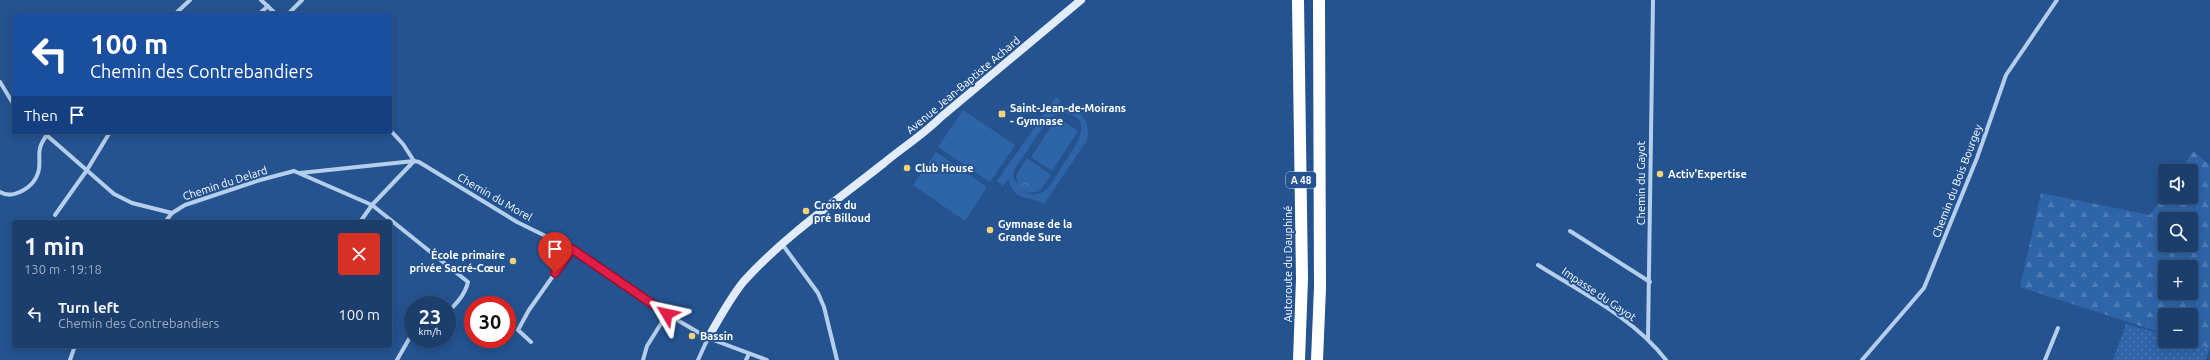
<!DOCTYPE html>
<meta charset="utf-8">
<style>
:root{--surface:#1b3e6c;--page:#244572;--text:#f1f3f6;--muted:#a0aec2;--line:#39577f}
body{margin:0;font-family:Ubuntu,sans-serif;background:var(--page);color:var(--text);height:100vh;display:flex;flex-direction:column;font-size:15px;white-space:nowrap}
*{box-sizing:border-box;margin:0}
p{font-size:13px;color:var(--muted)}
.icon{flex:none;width:22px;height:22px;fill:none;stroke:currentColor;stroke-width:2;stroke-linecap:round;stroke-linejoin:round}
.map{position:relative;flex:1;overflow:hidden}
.details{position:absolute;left:12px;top:220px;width:380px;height:128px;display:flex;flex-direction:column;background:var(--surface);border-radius:4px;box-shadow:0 2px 10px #0003,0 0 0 1px var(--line)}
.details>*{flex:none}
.banner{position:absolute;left:12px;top:12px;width:380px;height:122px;border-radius:4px;box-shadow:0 2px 10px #0003,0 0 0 1px var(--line);background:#1a4fa0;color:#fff;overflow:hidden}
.fabs{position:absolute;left:2158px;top:164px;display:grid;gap:8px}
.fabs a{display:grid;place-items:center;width:40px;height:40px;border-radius:4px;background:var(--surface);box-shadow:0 2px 10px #0003,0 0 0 1px var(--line);font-size:20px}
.speed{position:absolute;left:404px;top:296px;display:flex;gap:8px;font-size:20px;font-weight:700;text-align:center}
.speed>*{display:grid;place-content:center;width:52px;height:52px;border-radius:50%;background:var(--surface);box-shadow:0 2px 10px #0003,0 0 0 1px var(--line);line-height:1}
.speed small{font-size:10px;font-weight:400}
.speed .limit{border:6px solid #d22;background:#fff;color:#111}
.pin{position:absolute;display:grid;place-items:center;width:34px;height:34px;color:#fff;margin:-41px -17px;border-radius:50% 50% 50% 0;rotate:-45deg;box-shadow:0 0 4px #0007}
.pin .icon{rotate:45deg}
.me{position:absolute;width:44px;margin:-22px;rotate:306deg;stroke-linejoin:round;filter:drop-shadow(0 0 3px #0008)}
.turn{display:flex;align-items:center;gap:14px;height:84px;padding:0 12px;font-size:18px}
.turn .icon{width:52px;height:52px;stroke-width:2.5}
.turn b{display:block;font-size:28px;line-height:34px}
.then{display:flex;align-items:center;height:38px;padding:0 12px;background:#0003;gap:8px;font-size:15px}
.round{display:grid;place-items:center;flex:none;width:42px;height:42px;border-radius:4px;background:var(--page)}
.headline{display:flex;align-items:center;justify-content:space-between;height:68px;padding:0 12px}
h1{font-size:24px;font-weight:600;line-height:30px}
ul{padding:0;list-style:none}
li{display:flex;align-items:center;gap:12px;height:52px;padding:0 12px}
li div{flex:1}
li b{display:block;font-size:15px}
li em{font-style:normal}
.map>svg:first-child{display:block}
.grass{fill:url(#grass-dots)}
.forest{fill:url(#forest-firs);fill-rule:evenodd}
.park{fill:url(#park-crowns)}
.pitch{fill:#2e64a8;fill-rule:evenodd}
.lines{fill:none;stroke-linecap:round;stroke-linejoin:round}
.street{stroke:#b5ceec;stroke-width:4}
.secondary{stroke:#e1ebf9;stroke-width:8}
.highway{stroke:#fff;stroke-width:12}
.route-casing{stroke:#92132f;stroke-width:10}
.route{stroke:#e11d48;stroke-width:7}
.poi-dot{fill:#f7d378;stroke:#245390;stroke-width:1.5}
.labels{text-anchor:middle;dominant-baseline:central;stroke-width:4;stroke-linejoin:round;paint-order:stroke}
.shield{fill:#245390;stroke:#bdcbde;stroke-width:1}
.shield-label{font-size:10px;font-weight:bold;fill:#fff}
.street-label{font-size:11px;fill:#fff;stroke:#245390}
.poi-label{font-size:11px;font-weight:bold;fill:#fff;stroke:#245390;text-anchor:start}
</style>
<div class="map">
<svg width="2210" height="360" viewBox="0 0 2210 360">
<defs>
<pattern id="grass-dots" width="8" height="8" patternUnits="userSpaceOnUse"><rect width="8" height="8" fill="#2e64a8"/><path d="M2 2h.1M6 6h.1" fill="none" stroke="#4d7bb5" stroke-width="1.8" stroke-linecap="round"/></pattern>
<pattern id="forest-firs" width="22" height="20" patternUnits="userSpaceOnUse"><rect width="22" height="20" fill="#2e64a8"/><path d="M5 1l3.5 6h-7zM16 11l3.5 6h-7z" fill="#4d7bb5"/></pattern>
<pattern id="park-crowns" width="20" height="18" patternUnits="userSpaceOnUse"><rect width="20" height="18" fill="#2e64a8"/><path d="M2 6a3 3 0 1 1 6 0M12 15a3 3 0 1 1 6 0" fill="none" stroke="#4d7bb5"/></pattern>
</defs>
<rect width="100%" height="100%" fill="#245390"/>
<path class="grass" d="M2126,324L2165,335V341H2186L2210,348L2205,360H2113Z"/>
<path class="forest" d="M2193,151L2210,165V348L2188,341H2191V315H2165V334L2020,287L2041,193L2150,215L2165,193V197H2191V171H2180ZM2165,219H2191V245H2165ZM2165,267H2191V293H2165Z"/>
<path class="park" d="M1016,175L1040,191L1027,193L1019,187Z"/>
<g class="pitch">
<path d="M1056,97L1061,101L1056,107C1077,104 1094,121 1086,142L1044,204C1029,194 1015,204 1008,179L1003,186L997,181ZM1061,113C1100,115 1073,150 1062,166C1057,174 1051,186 1044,191C1038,195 1032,195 1026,193L1015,181L1013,175L1016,167L1049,118Z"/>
<path d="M963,110L1015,145L990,182L938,147Z"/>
<path d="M1057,117L1078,131L1052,171L1031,157Z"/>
<path d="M936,152L987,187L965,221L913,185Z"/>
<path d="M1027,158L1051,175L1040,191L1016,175Z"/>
</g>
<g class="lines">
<g class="street">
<path d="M261,0L276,14"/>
<path d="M175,14L190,0"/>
<path d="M259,14L268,6"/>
<path d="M288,14L302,0"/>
<path d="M0,82L14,105"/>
<path d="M390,130L403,144L414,161"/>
<path d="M43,132L114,194L132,203L172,213"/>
<path d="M300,173L414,161L419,162L517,222L574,250L667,314L708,338L767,360"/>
<path d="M0,192C13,200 34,187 38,173C41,165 38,156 40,148C41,143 46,136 49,132"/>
<path d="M55,215L87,170L110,132"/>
<path d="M165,222L172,213L185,205L260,180L294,171L372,205L414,161"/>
<path d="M360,222L372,205L468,282C465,295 456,304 447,313"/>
<path d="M1570,231L1650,282"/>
<path d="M782,244L818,293L824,307L837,360"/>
<path d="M1538,265C1582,293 1634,318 1666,360"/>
<path d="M1648,339L1653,0"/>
<path d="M531,342L518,330L529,310L572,249"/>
<path d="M70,360L75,346"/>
<path d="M397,360L413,332"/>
<path d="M643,360L647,346L667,314"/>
<path d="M698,360L708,338"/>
<path d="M746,360L749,354"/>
<path d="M1862,360L1924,288L1977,158L2006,75L2057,0"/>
<path d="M2045,360L2058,328"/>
</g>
<path class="secondary" d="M708,338C719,319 730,298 744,281C785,236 836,201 884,163C903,147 923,135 941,117L1081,0"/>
<g class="highway">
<path d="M1298,0L1302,279L1299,360"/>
<path d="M1317,360L1320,288L1319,0"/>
</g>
</g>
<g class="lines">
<defs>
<path id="route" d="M555,273L572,249L667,314"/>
</defs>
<use href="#route" class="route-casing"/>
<use href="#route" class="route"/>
</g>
<g class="poi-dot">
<rect x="998" y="110" width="8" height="8" rx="2"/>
<circle cx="907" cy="168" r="4"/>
<circle cx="1660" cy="174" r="4"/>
<circle cx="806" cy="211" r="4"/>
<circle cx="990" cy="230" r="4"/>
<circle cx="513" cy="261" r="4"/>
<circle cx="692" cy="336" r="4"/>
</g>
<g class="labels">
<rect class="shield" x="1286" y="172" width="30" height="16" rx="3"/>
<g class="shield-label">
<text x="1301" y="180">A 48</text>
</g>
<g class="street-label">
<text transform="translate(963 85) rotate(-40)">Avenue Jean-Baptiste Achard</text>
<text transform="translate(1957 181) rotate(-69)">Chemin du Bois Bourgey</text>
<text transform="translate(225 183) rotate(-18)">Chemin du Delard</text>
<text transform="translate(1641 183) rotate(-90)">Chemin du Gayot</text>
<text transform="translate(495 197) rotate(30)">Chemin du Morel</text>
<text transform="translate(1288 264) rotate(-90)">Autoroute du Dauphiné</text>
<text transform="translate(1599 294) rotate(34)">Impasse du Gayot</text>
</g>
<g class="poi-label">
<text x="1010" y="108">Saint-Jean-de-Moirans<tspan x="1010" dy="13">- Gymnase</tspan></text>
<text x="915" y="168">Club House</text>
<text x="1668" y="174">Activ'Expertise</text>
<text x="814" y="205">Croix du<tspan x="814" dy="13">pré Billoud</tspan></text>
<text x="998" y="224">Gymnase de la<tspan x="998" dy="13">Grande Sure</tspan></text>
<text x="505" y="255" text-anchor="end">École primaire<tspan x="505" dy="13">privée Sacré-Cœur</tspan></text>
<text x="700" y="336">Bassin</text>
</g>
</g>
</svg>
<div class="fabs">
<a><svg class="icon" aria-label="sound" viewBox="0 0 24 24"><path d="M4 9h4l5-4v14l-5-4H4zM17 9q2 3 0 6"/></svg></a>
<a><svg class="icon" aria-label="search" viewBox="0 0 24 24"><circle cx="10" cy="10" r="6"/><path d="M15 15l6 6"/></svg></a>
<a>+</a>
<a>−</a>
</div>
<div class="speed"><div>23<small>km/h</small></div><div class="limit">30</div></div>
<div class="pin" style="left:555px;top:273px;background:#d93025"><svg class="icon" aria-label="arrive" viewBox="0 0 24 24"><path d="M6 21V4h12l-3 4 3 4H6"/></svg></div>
<svg class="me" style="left:667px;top:314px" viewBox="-20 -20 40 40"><path d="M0-17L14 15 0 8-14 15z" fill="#e11d48" stroke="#fff" stroke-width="4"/></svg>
<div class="banner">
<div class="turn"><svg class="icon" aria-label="left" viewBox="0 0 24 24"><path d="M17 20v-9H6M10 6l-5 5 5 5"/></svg><div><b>100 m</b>Chemin des Contrebandiers</div></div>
<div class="then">Then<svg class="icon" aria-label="arrive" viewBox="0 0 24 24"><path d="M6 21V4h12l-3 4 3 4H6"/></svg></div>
</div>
<section class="details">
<div class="headline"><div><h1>1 min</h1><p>130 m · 19:18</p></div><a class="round" style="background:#d93025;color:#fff"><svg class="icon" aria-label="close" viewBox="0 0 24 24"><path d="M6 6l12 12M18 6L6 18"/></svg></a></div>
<ul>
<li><svg class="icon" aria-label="left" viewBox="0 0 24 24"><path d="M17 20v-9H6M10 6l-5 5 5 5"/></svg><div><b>Turn left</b><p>Chemin des Contrebandiers</p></div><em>100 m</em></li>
</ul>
</section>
</div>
